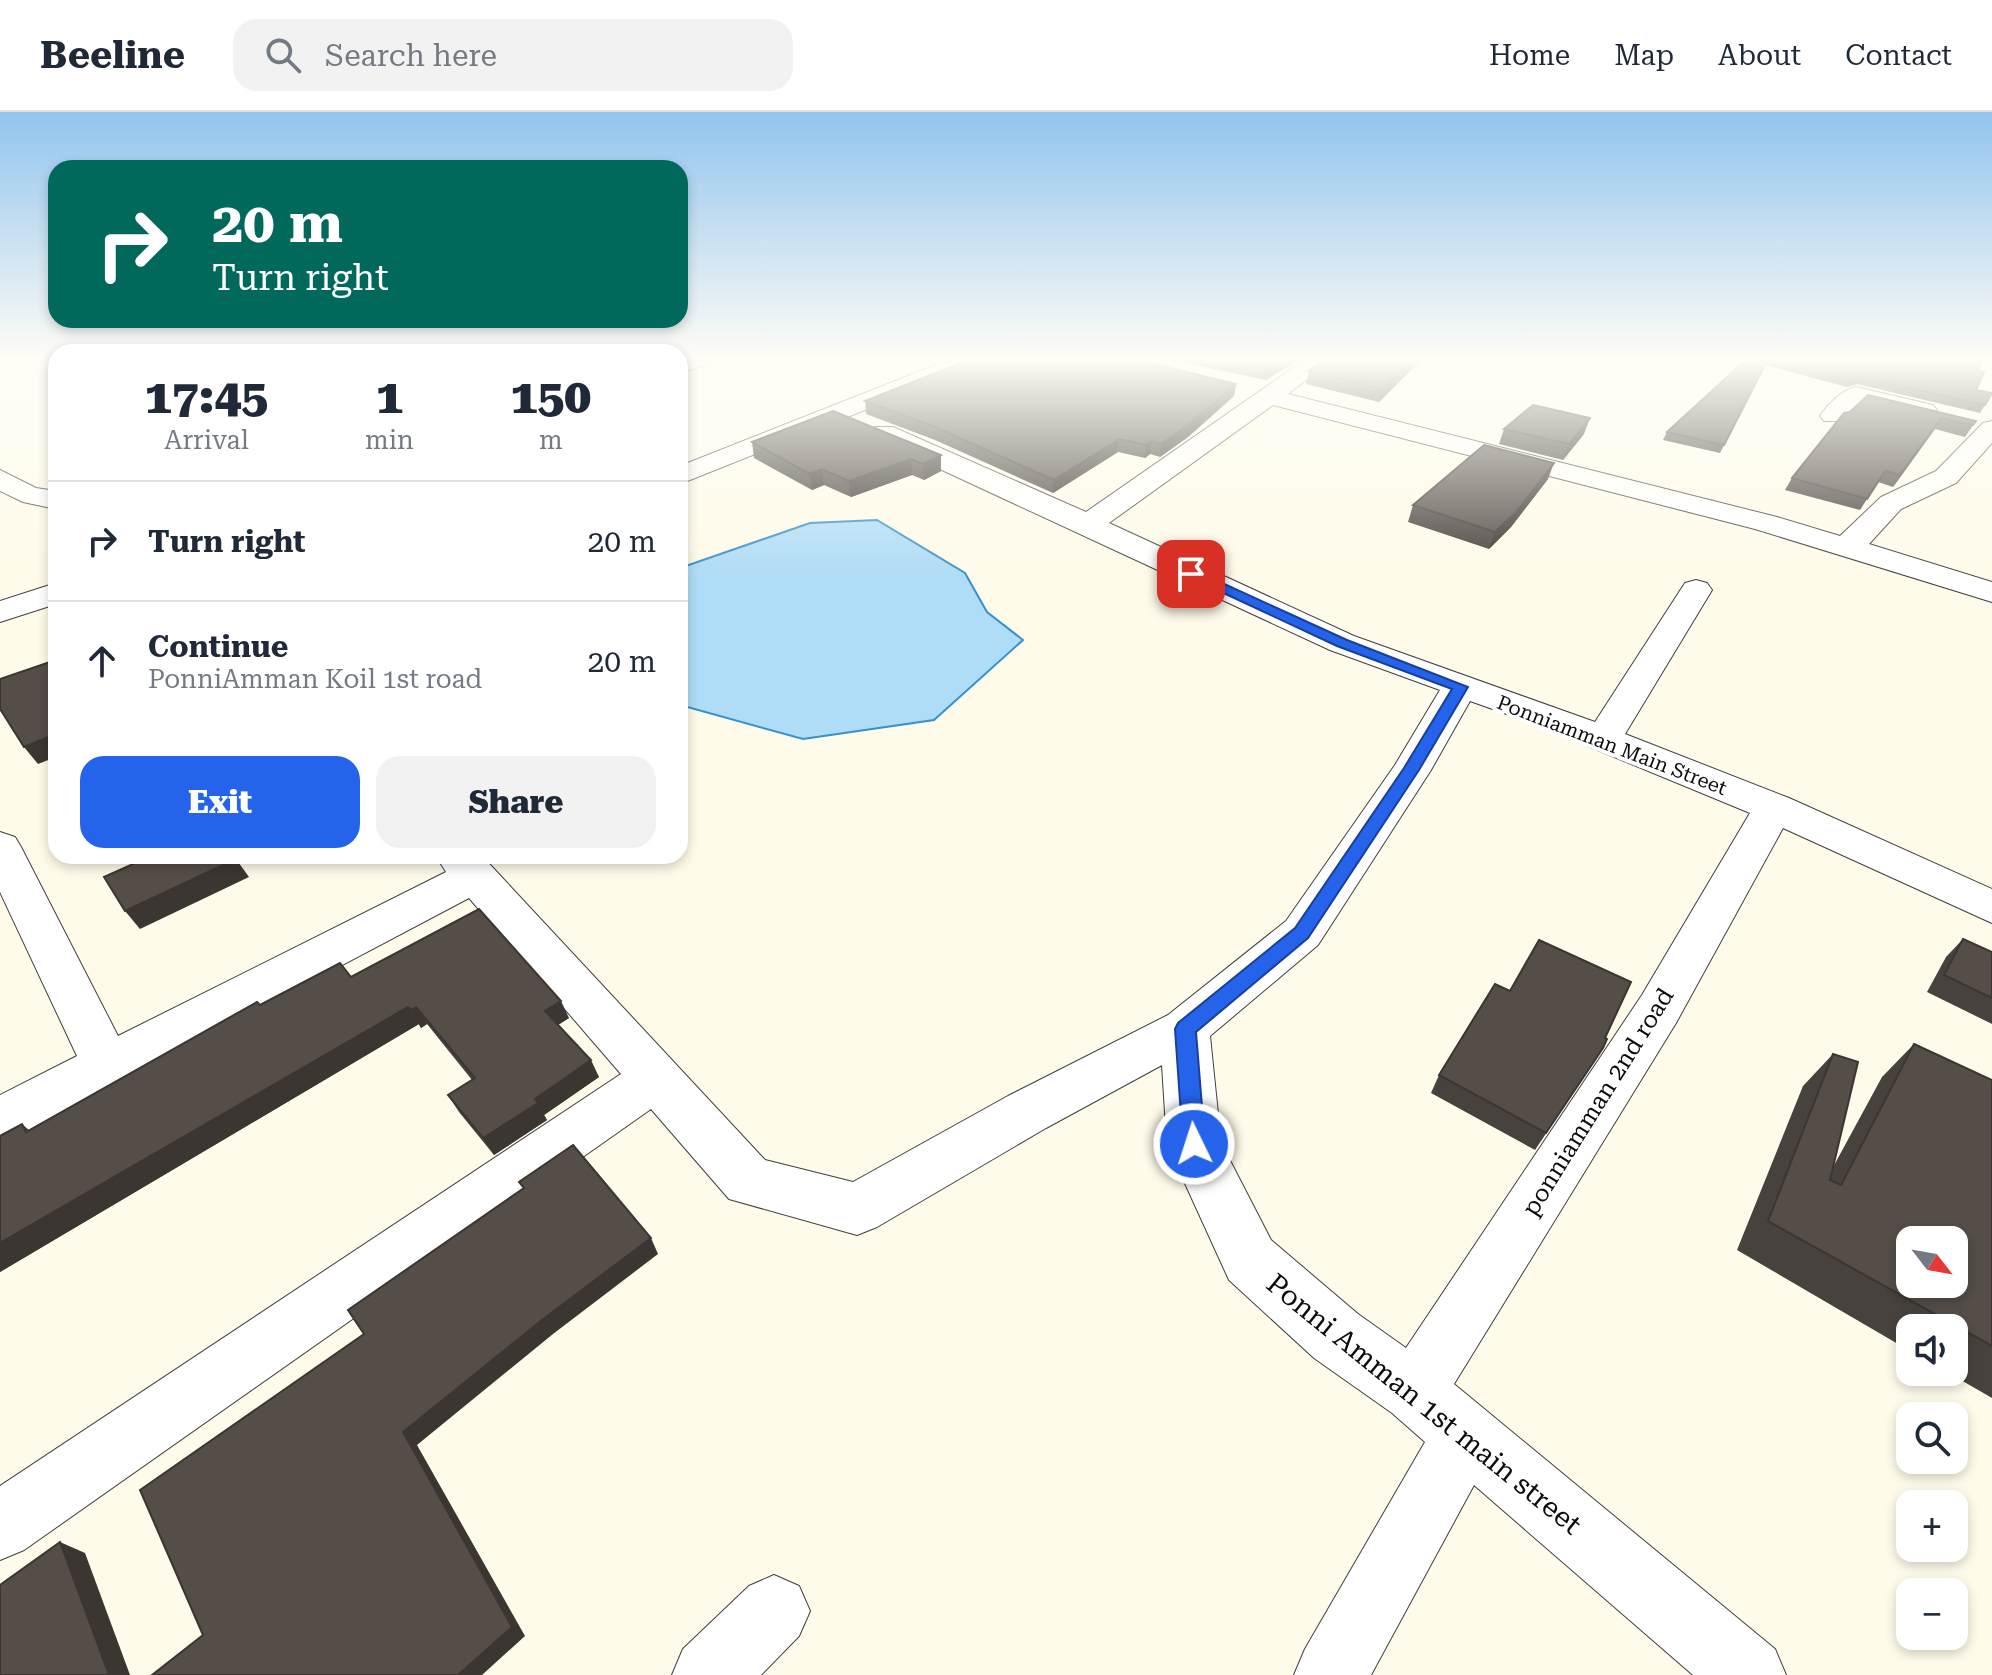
<!DOCTYPE html>
<meta charset="utf-8">
<style>
:root{--surface:#fff;--page:#f2f2f3;--text:#1f2937;--muted:#747a83;--line:#e0e1e3;--accent:#2563eb}
body{margin:0;font-family:"Roboto Serif",serif;background:var(--page);color:var(--text);height:100vh;display:flex;flex-direction:column;font-size:30px;white-space:nowrap}
*{box-sizing:border-box;margin:0}
p{font-size:26px;color:var(--muted)}
.icon{flex:none;width:44px;height:44px;fill:none;stroke:currentColor;stroke-width:2;stroke-linecap:round;stroke-linejoin:round}
.map{position:relative;flex:1;overflow:hidden}
.drawer{position:absolute;left:48px;top:232px;width:640px;height:520px;display:flex;flex-direction:column;background:var(--surface);border-radius:24px;box-shadow:0 4px 12px #0003}
.drawer>*{flex:none}
.top-card{position:absolute;left:48px;top:48px;width:640px;height:168px;border-radius:24px;box-shadow:0 4px 12px #0003;background:#00695c;color:#fff;overflow:hidden}
.needle{width:52px;rotate:121deg}
.buttons{position:absolute;left:1896px;top:1114px;display:grid;gap:16px}
.buttons a{display:grid;place-items:center;width:72px;height:72px;border-radius:16px;background:var(--surface);box-shadow:0 4px 12px #0003;font-size:40px}
.pin{position:absolute;display:grid;place-items:center;width:68px;height:68px;color:#fff;margin:-34px;border-radius:16px;box-shadow:0 4px 12px #0006}
.me{position:absolute;width:88px;margin:-44px;rotate:356deg;stroke-linejoin:round;filter:drop-shadow(0 0 6px #0008)}
.turn{display:flex;align-items:center;gap:28px;height:168px;padding:0 32px;font-size:36px}
.turn .icon{width:104px;height:104px;stroke-width:2.5}
.turn b{display:block;font-size:56px;line-height:68px}
.eta{display:flex;justify-content:space-evenly;align-items:center;height:136px;text-align:center}
.eta b{font-size:48px;font-weight:800;line-height:56px}
.button{display:flex;gap:16px;margin-top:auto;padding:16px 32px}
.button a{flex:1;height:92px;border-radius:24px;background:var(--accent);color:#fff;font-size:32px;font-weight:800;line-height:92px;text-align:center}
.button a+a{background:var(--page);color:var(--text)}
ul{padding:0;list-style:none}
li{display:flex;align-items:center;gap:24px;height:120px;padding:0 32px;border-top:2px solid var(--line)}
li div{flex:1}
li b{display:block;font-size:30px}
li em{font-style:normal}
header{display:flex;align-items:center;gap:48px;box-sizing:border-box;height:112px;padding:0 40px;background:var(--surface);border-bottom:2px solid var(--line)}
header strong{font-size:38px}
nav{display:flex;gap:44px;margin-inline-start:auto;font-size:28px}
.search{width:560px;height:72px;background:var(--page);display:flex;align-items:center;gap:20px;box-sizing:border-box;padding:0 28px;border-radius:24px;color:var(--muted);font-size:30px}
.map>svg:first-child{display:block}
.water{fill:#afdcf6;stroke:#3691cd;stroke-width:2}
.lines{fill:none;stroke-linecap:round;stroke-linejoin:round}
.minor-casing{stroke:#3f3f3f;stroke-width:2}
.minor{fill:#fff;fill-rule:evenodd}
.wall{fill:#48423e}
.shaded-wall{fill:#3b3632}
.building{fill:#544d48;stroke:#3b3632;stroke-width:2;fill-rule:evenodd}
.route{fill:#2563eb;stroke:#184099;stroke-width:2}
.labels{text-anchor:middle;dominant-baseline:central;stroke-width:8;stroke-linejoin:round;paint-order:stroke}
.far-street-label{font-size:20px;fill:#0c0c0c;stroke:#fff}
.street-label{font-size:24px;fill:#0c0c0c;stroke:#fff}
.near-street-label{font-size:28px;fill:#0c0c0c;stroke:#fff}
</style>
<header>
<strong>Beeline</strong>
<div class="search"><svg class="icon" aria-label="search" viewBox="0 0 24 24"><circle cx="10" cy="10" r="6"/><path d="M15 15l6 6"/></svg>Search here</div>
<nav><a>Home</a><a>Map</a><a>About</a><a>Contact</a></nav>
</header>
<div class="map">
<svg width="1992" height="1563" viewBox="0 0 1992 1563">
<rect width="100%" height="100%" fill="#fffbea"/>
<path class="water" d="M877,408L965,461L987,500L1023,528L934,608L803,627L680,593V456L810,411Z"/>
<g class="lines">
<defs>
<g id="minor">
<path d="M680,247H713L709,252L680,261Z"/>
<path d="M951,247H984L980,252L680,372V354Z"/>
<path d="M1306,247H1333L1288,282L1777,405L1840,424L1881,385L1936,359L1983,311L1992,309V331L1956,371L1901,397L1869,432L1992,470V490L1755,417L1273,293L1109,411L1354,524L1595,610L1685,471L1696,468L1707,471L1712,478L1625,622L1789,686L1992,777V811L1783,716L1676,911L1454,1272L1775,1537L1786,1563H1693L1474,1373L1371,1563H1294L1305,1537L1425,1330L1392,1301L1314,1246L1229,1168L1167,1032L1162,953L1046,1016L877,1115L857,1123L729,1087L651,997L24,1438L0,1448V1374L621,962L469,786L19,1024L0,1031V983L77,944L0,780V720L15,725L21,735L118,924L446,760L436,744H482L765,1048L853,1070L1008,984L1168,903L1286,809L1395,653L1440,578L1330,538L875,327L871,321L875,315H893L1086,400ZM1470,589L1532,611L1750,701L1642,883L1406,1236L1358,1202L1271,1128L1221,1031L1210,924L1318,833L1431,658Z"/>
<path d="M1856,275L1933,293L1937,298L1933,303L1924,306L1861,291L1842,309H1824L1820,304C1828,292 1842,278 1856,275Z"/>
<path d="M0,358L36,376L56,379V397L23,390L0,379Z"/>
<path d="M56,471V492L0,510V489Z"/>
<path d="M774,1463L799,1474L810,1499L799,1524L761,1563H672L683,1537L749,1474Z"/>
</g>
</defs>
<use href="#minor" class="minor-casing"/>
<use href="#minor" class="minor"/>
</g>
<g class="wall">
<path d="M1167,247H1300L1266,268Z"/>
<path d="M1325,247H1422L1379,290L1306,272L1309,259Z"/>
<path d="M1747,247H1982L1978,259L1976,278L1992,281L1980,301L1857,272L1847,275L1765,253L1720,341L1663,328L1667,320Z"/>
<path d="M1236,272L1234,284L1188,325L1160,345L1150,342L1145,346L1118,340L1053,381L935,328L866,302L865,289Z"/>
<path d="M1868,283L1976,309L1965,325L1935,317L1893,375L1878,370L1860,398L1785,378L1792,366Z"/>
<path d="M1504,317L1584,322L1563,348L1499,332Z"/>
<path d="M752,330L941,343V359L924,368L912,363L851,385L824,373L812,378L754,346Z"/>
<path d="M1548,367L1511,415L1489,437L1408,410L1413,393Z"/>
<path d="M1963,827L1992,840V912L1927,880L1946,845Z"/>
<path d="M351,865L569,906L558,913L599,965L544,1003L547,1008L494,1043L459,1000L448,983L472,968L427,912L421,916L419,912L0,1160V1024L22,1012L29,1018L260,893Z"/>
<path d="M1605,926L1603,936L1535,1038L1431,981L1439,963Z"/>
<path d="M1914,932L1992,968V1286L1947,1260H1954V1216H1910V1239L1737,1138L1803,974L1833,942L1832,1057L1882,965Z"/>
</g>
<g class="shaded-wall">
<path d="M1283,247H1300L1266,268L1268,256Z"/>
<path d="M1413,247H1422L1379,290L1382,277Z"/>
<path d="M1861,265L1857,272L1847,275L1851,268Z"/>
<path d="M1236,272L1234,284L1188,325L1160,345L1161,332Z"/>
<path d="M1590,306L1584,322L1563,348L1569,332Z"/>
<path d="M1941,306L1935,317L1893,375L1900,363Z"/>
<path d="M1119,327L1118,340L1053,381L1054,368Z"/>
<path d="M1151,329L1150,342L1145,346L1146,333Z"/>
<path d="M941,343V359L924,368L923,352Z"/>
<path d="M911,347L912,363L851,385L849,369Z"/>
<path d="M1554,351L1548,367L1511,415L1489,437L1495,420Z"/>
<path d="M822,357L824,373L812,378L810,362Z"/>
<path d="M56,622V645L38,652L24,635Z"/>
<path d="M236,747L249,765L140,817L125,799Z"/>
<path d="M561,889L569,906L553,916L545,899Z"/>
<path d="M408,895L419,912L0,1160V1131Z"/>
<path d="M416,895L427,912L421,916L411,898Z"/>
<path d="M591,948L599,965L544,1003L547,1008L494,1043L483,1026L535,987Z"/>
<path d="M651,1126L658,1142L553,1222L417,1333L525,1524L482,1563H458L403,1320L542,1208Z"/>
<path d="M60,1430L85,1441L130,1563H109Z"/>
</g>
<g class="building">
<path d="M971,247H1133L1236,272L1189,312L1161,332L1151,329L1146,333L1119,327L1054,368L935,315L865,289Z"/>
<path d="M1225,247H1283L1268,256Z"/>
<path d="M1325,247H1413L1382,277L1309,259Z"/>
<path d="M1747,247H1768L1724,333L1667,320Z"/>
<path d="M1774,247H1982L1978,259L1984,260L1976,278L1992,281L1985,293L1861,265L1851,268Z"/>
<path d="M1868,283L1976,309L1973,313L1941,306L1900,363L1885,359L1867,387L1792,366L1844,301L1850,300Z"/>
<path d="M1533,293L1590,306L1569,332L1504,317Z"/>
<path d="M833,299L941,343L923,352L911,347L849,369L822,357L810,362L752,330Z"/>
<path d="M1484,333L1554,351L1517,399L1495,420L1413,393Z"/>
<path d="M56,548V622L24,635L0,597V567Z"/>
<path d="M151,744H234L236,747L125,799L104,765Z"/>
<path d="M479,797L561,889L545,899L591,948L535,987L538,991L483,1026L448,983L475,966L416,895L411,898L408,895L0,1131V1024L22,1012L26,1020L257,890L260,893L340,851L351,865Z"/>
<path d="M1963,827L1992,840V886L1944,863Z"/>
<path d="M1539,828L1631,870L1605,926L1607,927L1603,936L1546,1021L1439,963L1495,872L1510,879Z"/>
<path d="M1914,932L1992,968V1234L1768,1109L1833,942L1858,950L1830,1068L1841,1073ZM1910,1128H1954V1172H1910Z"/>
<path d="M573,1033L651,1126L542,1208L403,1320L512,1515L458,1563H152L203,1523L140,1378L364,1222L348,1198L524,1076L519,1070Z"/>
<path d="M60,1430L109,1563H0V1473Z"/>
</g>
<linearGradient id="sky" x2="0" y2="1"><stop stop-color="#91c4ee"/><stop offset="0.53" stop-color="#fffdf6"/><stop offset="1" stop-color="#fffdf6" stop-opacity="0"/></linearGradient>
<rect width="1992" height="466" fill="url(#sky)"/>
<path class="route" d="M1187,459H1196L1347,528L1468,575L1419,658L1308,826L1196,920L1205,1032L1202,1038L1194,1041L1186,1038L1183,1032L1175,917L1178,911L1295,816L1404,656L1452,577L1337,534L1187,464Z"/>
<g class="labels">
<g class="far-street-label">
<text transform="translate(1612 633) rotate(21)">Ponniamman Main Street</text>
</g>
<g class="street-label">
<text transform="translate(1598 990) rotate(-58)">ponniamman 2nd road</text>
</g>
<g class="near-street-label">
<text transform="translate(1424 1292) rotate(39)">Ponni Amman 1st main street</text>
</g>
</g>
</svg>
<div class="buttons">
<a><svg class="needle" viewBox="-14 -14 28 28"><path d="M0-13l5 13h-10z" fill="#e53935"/><path d="M0 13l5-13h-10z" fill="#747a83"/></svg></a>
<a><svg class="icon" aria-label="sound" viewBox="0 0 24 24"><path d="M4 9h4l5-4v14l-5-4H4zM17 9q2 3 0 6"/></svg></a>
<a><svg class="icon" aria-label="search" viewBox="0 0 24 24"><circle cx="10" cy="10" r="6"/><path d="M15 15l6 6"/></svg></a>
<a>+</a>
<a>−</a>
</div>
<div class="pin" style="left:1191px;top:462px;background:#d93025"><svg class="icon" aria-label="arrive" viewBox="0 0 24 24"><path d="M6 21V4h12l-3 4 3 4H6"/></svg></div>
<svg class="me" style="left:1194px;top:1032px" viewBox="-20 -20 40 40"><circle r="17" fill="#2563eb" stroke="#fff" stroke-width="3"/><path d="M0-11L8 9 0 5-8 9z" fill="#fff"/></svg>
<div class="top-card">
<div class="turn"><svg class="icon" aria-label="right" viewBox="0 0 24 24"><path d="M7 20v-9h11M14 6l5 5-5 5"/></svg><div><b>20 m</b>Turn right</div></div>
</div>
<section class="drawer">
<div class="eta">
<div><b>17:45</b><p>Arrival</p></div>
<div><b>1</b><p>min</p></div>
<div><b>150</b><p>m</p></div>
</div>
<ul>
<li><svg class="icon" aria-label="right" viewBox="0 0 24 24"><path d="M7 20v-9h11M14 6l5 5-5 5"/></svg><div><b>Turn right</b></div><em>20 m</em></li>
<li><svg class="icon" aria-label="ahead" viewBox="0 0 24 24"><path d="M12 20V5M6 11l6-6 6 6"/></svg><div><b>Continue</b><p>PonniAmman Koil 1st road</p></div><em>20 m</em></li>
</ul>
<div class="button"><a>Exit</a><a>Share</a></div>
</section>
</div>
